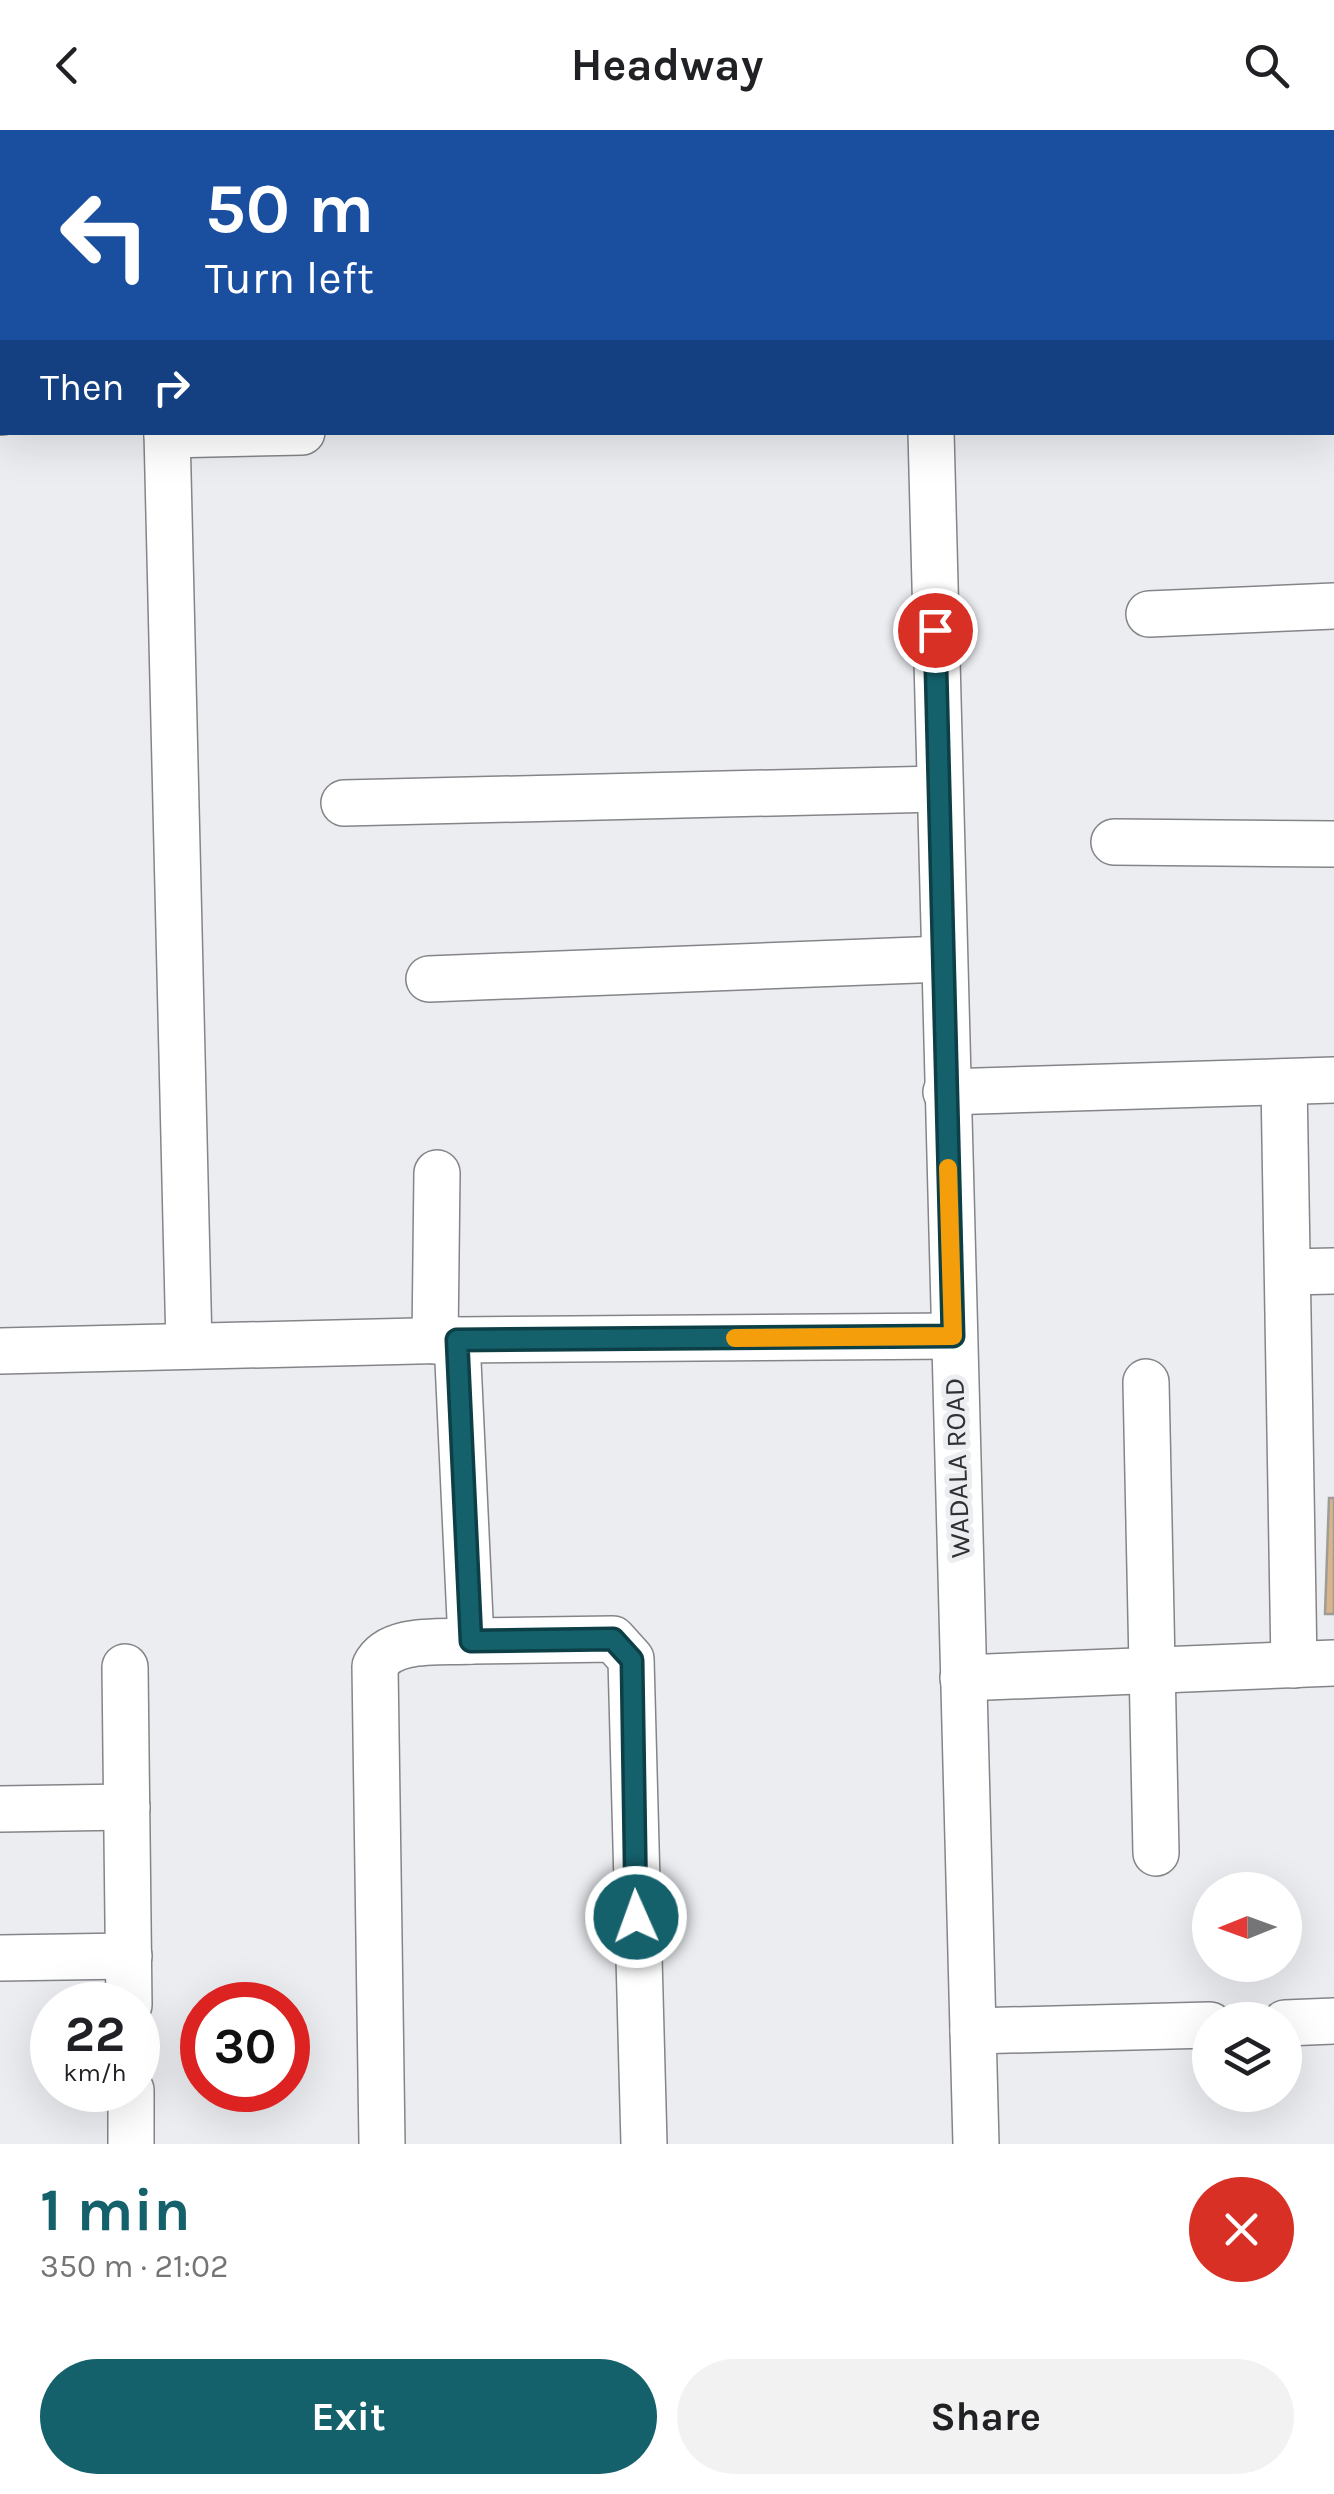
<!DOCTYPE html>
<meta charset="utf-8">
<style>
:root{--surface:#fff;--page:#f2f2f2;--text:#202124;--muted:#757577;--accent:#14616c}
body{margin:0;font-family:Karla,sans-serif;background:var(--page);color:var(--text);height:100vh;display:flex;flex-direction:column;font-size:38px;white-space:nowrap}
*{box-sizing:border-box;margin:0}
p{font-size:32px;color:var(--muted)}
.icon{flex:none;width:55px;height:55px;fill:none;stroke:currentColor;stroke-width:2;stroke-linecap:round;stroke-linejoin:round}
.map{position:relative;height:2014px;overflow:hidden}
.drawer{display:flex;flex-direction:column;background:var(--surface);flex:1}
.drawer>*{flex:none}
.banner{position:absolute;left:0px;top:0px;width:1335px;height:305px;box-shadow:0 10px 40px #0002;background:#1a4fa0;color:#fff;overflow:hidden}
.needle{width:65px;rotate:269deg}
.fabs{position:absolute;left:1192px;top:1742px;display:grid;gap:20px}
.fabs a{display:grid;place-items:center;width:110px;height:110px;border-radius:50%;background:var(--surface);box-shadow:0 10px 40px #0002;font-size:50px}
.speed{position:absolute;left:30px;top:1852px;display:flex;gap:20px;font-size:50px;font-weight:700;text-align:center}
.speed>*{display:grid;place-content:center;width:130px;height:130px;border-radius:50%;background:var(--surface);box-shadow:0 10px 40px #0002;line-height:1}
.speed small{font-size:25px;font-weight:400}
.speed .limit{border:15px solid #d22;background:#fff;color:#111}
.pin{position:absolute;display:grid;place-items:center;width:85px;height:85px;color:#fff;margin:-42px;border:5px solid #fff;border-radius:50%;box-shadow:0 2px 10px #0007}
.me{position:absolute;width:110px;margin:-55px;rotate:358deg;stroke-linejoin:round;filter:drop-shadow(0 0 8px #0008)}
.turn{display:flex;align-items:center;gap:35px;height:210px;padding:0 40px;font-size:45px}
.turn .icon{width:130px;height:130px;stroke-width:2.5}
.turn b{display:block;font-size:70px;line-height:85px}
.then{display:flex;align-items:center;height:95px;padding:0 40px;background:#0003;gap:20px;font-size:38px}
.round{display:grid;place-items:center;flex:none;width:105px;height:105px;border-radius:52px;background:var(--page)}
.summary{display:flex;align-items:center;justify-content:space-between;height:170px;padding:0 40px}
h1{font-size:60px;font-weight:700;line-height:75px;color:var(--accent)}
.primary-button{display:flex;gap:20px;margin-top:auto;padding:20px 40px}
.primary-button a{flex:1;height:115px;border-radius:60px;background:var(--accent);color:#fff;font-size:40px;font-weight:700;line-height:115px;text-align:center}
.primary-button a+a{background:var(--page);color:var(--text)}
header{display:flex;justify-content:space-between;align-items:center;height:130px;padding:0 40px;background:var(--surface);font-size:45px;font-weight:700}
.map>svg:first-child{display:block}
.building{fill:#d7b48a;stroke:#9f9c98;stroke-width:2.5}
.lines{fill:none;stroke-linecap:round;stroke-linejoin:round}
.minor-casing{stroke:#848589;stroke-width:48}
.minor{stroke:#fff;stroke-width:45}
.route-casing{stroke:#0d3f46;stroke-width:25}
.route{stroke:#14616c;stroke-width:18}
.slow{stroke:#f59e0b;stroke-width:18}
.labels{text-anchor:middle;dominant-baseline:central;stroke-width:10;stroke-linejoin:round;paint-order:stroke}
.street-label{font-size:28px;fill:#303032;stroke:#ebedf1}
</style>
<header><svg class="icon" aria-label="back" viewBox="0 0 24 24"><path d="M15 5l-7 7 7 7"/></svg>Headway<svg class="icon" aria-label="search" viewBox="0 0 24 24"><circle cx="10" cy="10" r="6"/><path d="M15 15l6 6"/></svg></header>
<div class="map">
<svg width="1334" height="2014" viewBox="0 0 1334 2014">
<rect width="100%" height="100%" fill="#ebedf1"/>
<path class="building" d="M1329,1368H1334V1484H1325Z"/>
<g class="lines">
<defs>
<g id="minor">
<path d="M920,0L921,2"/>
<path d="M1332,214H1334"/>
<path d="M0,282H2"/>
<path d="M167,302L189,1216"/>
<path d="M931,302L976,2014"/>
<path d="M167,305L302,302"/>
<path d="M1149,484L1334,476"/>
<path d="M344,673L938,659"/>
<path d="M1114,712L1334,714"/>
<path d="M429,849L943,829"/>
<path d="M1284,952L1294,1535"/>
<path d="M946,962L1334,950"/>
<path d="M1288,1142L1334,1141"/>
<path d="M457,1210L471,1511L613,1509L631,1529L644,2014"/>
<path d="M435,1211L437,1043"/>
<path d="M0,1221L457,1210L953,1206"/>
<path d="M1146,1252L1156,1723"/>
<path d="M125,1537L129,1875"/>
<path d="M963,1548L1334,1533"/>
<path d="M0,1679L127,1677"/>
<path d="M0,1828L129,1826"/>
<path d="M1285,1893L1334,1891"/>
<path d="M973,1901L1210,1895"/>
<path d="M131,1960V2014"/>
<path d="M382,2014L375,1536C390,1506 441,1513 471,1511"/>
</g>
</defs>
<use href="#minor" class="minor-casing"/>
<use href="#minor" class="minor"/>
</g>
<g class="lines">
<defs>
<path id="route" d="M636,1787L632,1530L613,1509L471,1511L457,1210L953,1206L935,500"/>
</defs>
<use href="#route" class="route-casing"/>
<use href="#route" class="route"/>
<path class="slow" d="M735,1208L953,1206L948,1038"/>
</g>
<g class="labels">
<g class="street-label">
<text transform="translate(957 1338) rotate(-92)">WADALA ROAD</text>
</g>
</g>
</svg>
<div class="fabs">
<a><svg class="needle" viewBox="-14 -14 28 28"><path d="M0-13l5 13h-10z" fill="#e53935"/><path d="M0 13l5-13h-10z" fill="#757577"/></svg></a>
<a><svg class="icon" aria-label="layers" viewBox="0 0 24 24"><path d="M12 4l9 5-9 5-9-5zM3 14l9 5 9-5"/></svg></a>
</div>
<div class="speed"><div>22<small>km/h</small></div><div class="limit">30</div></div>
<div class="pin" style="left:935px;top:500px;background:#d93025"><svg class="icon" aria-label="arrive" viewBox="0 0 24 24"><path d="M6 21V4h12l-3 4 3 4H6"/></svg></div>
<svg class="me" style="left:636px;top:1787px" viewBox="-20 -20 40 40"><circle r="17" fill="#14616c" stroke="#fff" stroke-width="3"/><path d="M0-11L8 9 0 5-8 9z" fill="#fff"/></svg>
<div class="banner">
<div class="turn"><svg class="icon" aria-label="left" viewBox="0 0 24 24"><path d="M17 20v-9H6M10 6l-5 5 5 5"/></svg><div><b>50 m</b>Turn left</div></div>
<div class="then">Then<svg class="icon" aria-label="right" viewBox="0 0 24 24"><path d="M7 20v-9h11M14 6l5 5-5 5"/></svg></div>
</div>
</div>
<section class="drawer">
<div class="summary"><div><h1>1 min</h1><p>350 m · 21:02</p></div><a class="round" style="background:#d93025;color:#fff"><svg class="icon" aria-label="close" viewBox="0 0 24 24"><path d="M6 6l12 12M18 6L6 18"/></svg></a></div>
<div class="primary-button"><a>Exit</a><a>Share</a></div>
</section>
